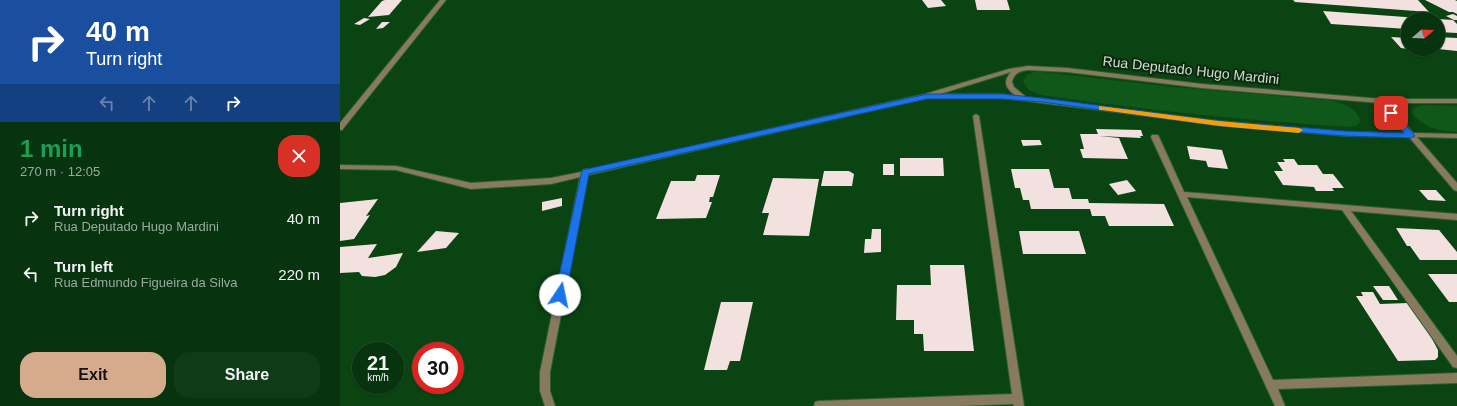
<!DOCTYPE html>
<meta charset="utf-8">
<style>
:root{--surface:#07330e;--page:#103b17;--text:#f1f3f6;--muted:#98aa9e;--line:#284e2e;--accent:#d6ab8b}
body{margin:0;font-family:Arial,sans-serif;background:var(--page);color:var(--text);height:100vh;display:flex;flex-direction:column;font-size:15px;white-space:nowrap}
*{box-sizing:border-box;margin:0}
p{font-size:13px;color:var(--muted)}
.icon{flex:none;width:22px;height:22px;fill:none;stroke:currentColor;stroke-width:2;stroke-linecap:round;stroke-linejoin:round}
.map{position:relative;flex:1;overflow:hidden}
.details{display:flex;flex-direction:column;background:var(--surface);width:340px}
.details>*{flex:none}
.banner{background:#1a4fa0;color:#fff;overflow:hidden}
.needle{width:26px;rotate:71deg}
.buttons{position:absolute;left:1061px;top:12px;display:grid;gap:8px}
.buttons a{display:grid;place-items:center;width:44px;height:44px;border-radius:50%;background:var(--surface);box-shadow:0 1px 3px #0004,0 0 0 1px var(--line);font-size:20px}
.speed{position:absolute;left:12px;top:342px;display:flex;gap:8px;font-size:20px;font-weight:700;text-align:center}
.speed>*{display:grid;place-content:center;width:52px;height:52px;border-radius:50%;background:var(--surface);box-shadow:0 1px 3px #0004,0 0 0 1px var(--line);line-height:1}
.speed small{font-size:10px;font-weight:400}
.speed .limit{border:6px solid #d22;background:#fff;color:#111}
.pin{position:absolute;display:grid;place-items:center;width:34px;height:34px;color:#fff;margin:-17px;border-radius:8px;box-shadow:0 2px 6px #0006}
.me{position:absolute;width:44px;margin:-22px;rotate:11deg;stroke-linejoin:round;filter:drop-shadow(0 0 3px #0008)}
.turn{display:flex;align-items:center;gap:14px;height:84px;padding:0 20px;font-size:18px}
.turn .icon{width:52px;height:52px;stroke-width:2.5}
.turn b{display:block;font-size:28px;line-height:34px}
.lanes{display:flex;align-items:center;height:38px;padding:0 20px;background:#0003;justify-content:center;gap:20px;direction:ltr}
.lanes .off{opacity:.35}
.round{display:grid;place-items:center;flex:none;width:42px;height:42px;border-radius:16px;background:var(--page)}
.overview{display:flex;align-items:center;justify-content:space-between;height:68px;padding:0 20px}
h1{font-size:24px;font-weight:800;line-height:30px;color:#1e9e55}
.cta{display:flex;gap:8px;margin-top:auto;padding:8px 20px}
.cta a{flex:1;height:46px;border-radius:16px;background:var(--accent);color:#111;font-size:16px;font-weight:800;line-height:46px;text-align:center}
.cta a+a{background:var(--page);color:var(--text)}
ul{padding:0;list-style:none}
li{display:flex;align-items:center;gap:12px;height:56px;padding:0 20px}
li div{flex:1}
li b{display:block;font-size:15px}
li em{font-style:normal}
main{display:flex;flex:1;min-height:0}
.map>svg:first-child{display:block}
.green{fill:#0f581a}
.building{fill:#f3e1df}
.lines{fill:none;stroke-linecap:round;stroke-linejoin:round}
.minor-casing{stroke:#2b6032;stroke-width:2}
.tertiary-casing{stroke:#2b6032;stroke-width:2}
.minor{fill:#887a5d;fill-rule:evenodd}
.tertiary{fill:#887a5d;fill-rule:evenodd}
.route{fill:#1a73e8;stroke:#114b97}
.slow{fill:#f59e0b}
.labels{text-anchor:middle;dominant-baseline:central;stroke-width:4;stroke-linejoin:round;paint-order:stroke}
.street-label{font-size:14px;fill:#c5e1c4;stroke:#0e250f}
</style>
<main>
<section class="details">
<div class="banner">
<div class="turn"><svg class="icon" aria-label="right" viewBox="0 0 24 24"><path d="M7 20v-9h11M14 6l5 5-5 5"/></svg><div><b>40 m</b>Turn right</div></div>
<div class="lanes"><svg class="icon off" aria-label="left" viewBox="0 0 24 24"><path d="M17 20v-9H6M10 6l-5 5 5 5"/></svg><svg class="icon off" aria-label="ahead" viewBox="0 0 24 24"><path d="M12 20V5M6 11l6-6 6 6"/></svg><svg class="icon off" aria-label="ahead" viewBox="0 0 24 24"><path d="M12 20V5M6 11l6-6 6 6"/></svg><svg class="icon" aria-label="right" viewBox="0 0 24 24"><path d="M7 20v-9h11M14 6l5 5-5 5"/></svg></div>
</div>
<div class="overview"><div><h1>1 min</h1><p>270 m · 12:05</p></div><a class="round" style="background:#d93025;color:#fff"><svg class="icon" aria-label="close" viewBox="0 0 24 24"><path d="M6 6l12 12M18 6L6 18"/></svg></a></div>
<ul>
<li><svg class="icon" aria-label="right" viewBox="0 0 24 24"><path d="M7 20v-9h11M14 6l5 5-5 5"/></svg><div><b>Turn right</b><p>Rua Deputado Hugo Mardini</p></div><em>40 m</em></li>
<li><svg class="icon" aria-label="left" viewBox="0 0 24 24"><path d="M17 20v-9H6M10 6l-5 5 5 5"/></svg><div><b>Turn left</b><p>Rua Edmundo Figueira da Silva</p></div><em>220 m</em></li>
</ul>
<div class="cta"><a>Exit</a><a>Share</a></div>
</section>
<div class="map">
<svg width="1117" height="406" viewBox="0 0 1117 406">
<rect width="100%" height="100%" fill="#094412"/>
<g class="green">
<path d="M694,72H702L833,87L987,100C999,102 1019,107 1020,122L1017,125L1011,127C907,121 804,110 701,95L689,90L683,82L687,75Z"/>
<path d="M1084,105L1117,106V132C1109,131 1102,131 1095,129C1084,125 1057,109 1084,105Z"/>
</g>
<g class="building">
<path d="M45,0H62L49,15L28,17L42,1Z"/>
<path d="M582,0H601L606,6L588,8Z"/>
<path d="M635,0H667L670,10H637Z"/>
<path d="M953,0H1078L1089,12L955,2Z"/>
<path d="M1085,0H1115L1117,1V14L1113,12H1109Z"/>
<path d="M983,11L1079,18V19H1068V29L991,24Z"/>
<path d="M1113,14L1117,16V20H1114L1106,16Z"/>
<path d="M24,18L30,19L20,25L14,24Z"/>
<path d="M1098,19L1113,20L1117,24V33L1098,32Z"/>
<path d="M42,22H50L43,28L36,29Z"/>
<path d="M1051,37L1068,38V49L1061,48Z"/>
<path d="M1098,37L1117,38V51L1098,49V38H1100Z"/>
<path d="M756,129L801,130L803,136H800L801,138L759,136L779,138L788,159L743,158L740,149H744L740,134H758Z"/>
<path d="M681,140H700L702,145L683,146Z"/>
<path d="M847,146L882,150L888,169L868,167L866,161L850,159Z"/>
<path d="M560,158H603L604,176H560Z"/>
<path d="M943,159H954L958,165H977L983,174H993L1004,188H992L994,191H976L974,187L943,185L934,171H943L937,162H945Z"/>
<rect x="543" y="164" width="11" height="11"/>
<path d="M671,169H709L714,188H729L732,199H748L749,203L824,204L834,226H769L765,216H752L750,209H691L689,200H683L680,188H675Z"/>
<path d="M484,171H509L514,174L512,186H481Z"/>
<path d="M357,175H380L373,197H370L369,202H372L366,218L316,219L331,181H355Z"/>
<path d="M433,178L479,179L469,236L423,235L429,213H422Z"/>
<path d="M787,180L796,191L778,195L769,184Z"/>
<path d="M1079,190H1096L1106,201L1088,200Z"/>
<path d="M222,198V206L202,211V202Z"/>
<path d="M38,199L26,216L30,215L14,239L0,241V203Z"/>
<path d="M1056,228L1099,230L1117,252V260H1080L1070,246H1067Z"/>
<path d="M532,229H541V252L524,253L525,239H531Z"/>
<path d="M96,231L119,233L106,248L77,252Z"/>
<path d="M679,231H739L746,254H683Z"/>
<path d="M37,244L28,258L63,253L56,267L45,275L35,277L22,276L19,272L0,273V247Z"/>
<path d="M590,265H624L634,351H584L583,334H574V320H556L557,285H591Z"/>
<path d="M1088,274H1117V302H1109Z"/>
<path d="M1033,286H1049L1058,300H1043Z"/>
<path d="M1021,292H1033L1040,304L1068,303L1090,335L1098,350V357L1095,360L1058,361L1016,296H1023Z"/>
<path d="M381,302H413L400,361H390L387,370H364Z"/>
</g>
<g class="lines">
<defs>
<g id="minor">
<path d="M688,66L727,68L862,84L1042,99H1117V103H1047L1073,133L1117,134V138L1077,137L1117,183V191L1114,190L1069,137L1005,136L879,125L662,98H595L592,97L248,175L210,372V391L215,406H205L200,391V372L240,177L211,184L131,189L56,170L0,169V165L56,166L131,183L211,178L241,172L245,169L248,170L585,94L669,69ZM688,70L727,72L862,88L1040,103L1066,133L1005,132L879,121L686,97L674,87L672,82C674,73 680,71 688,70ZM671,72C662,83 666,88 676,96L662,94H600Z"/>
<path d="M636,114L639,116L684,406H674L673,404L618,406H474L475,402L479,401L672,394L633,116Z"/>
<path d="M812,135H818L819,137L844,192L1117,214V220L1011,211L1117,356V368L1113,367L1002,210L847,197L933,380L1117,373V383L938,389L945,406H935L811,137Z"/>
</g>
<path id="tertiary" d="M100,0H106L2,130H0V123Z"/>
</defs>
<use href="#minor" class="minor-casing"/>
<use href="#tertiary" class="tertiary-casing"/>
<use href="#minor" class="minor"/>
<use href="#tertiary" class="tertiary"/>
</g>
<path class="route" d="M587,94H662L702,98L879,121L1005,131L1064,133L1048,113L1051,110L1054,111L1075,136L1071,138L1005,136L879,126L702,102L662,99H587L249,174L226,295L224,298L220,300L217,298L215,295L242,170Z"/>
<path class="slow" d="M759,106L879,121L959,128L963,130L959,133L879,126L762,110H759Z"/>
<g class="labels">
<g class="street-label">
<text transform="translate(851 70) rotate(6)">Rua Deputado Hugo Mardini</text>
</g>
</g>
</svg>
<div class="buttons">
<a><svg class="needle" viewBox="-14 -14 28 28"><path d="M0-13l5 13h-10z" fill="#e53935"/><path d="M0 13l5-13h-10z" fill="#98aa9e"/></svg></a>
</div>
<div class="speed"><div>21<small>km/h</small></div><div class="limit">30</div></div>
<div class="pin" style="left:1051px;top:113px;background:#d93025"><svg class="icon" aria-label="arrive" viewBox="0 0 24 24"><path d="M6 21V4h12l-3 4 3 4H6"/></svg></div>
<svg class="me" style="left:220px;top:295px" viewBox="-20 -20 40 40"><circle r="19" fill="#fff"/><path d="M0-13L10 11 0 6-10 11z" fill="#1a73e8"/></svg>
</div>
</main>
